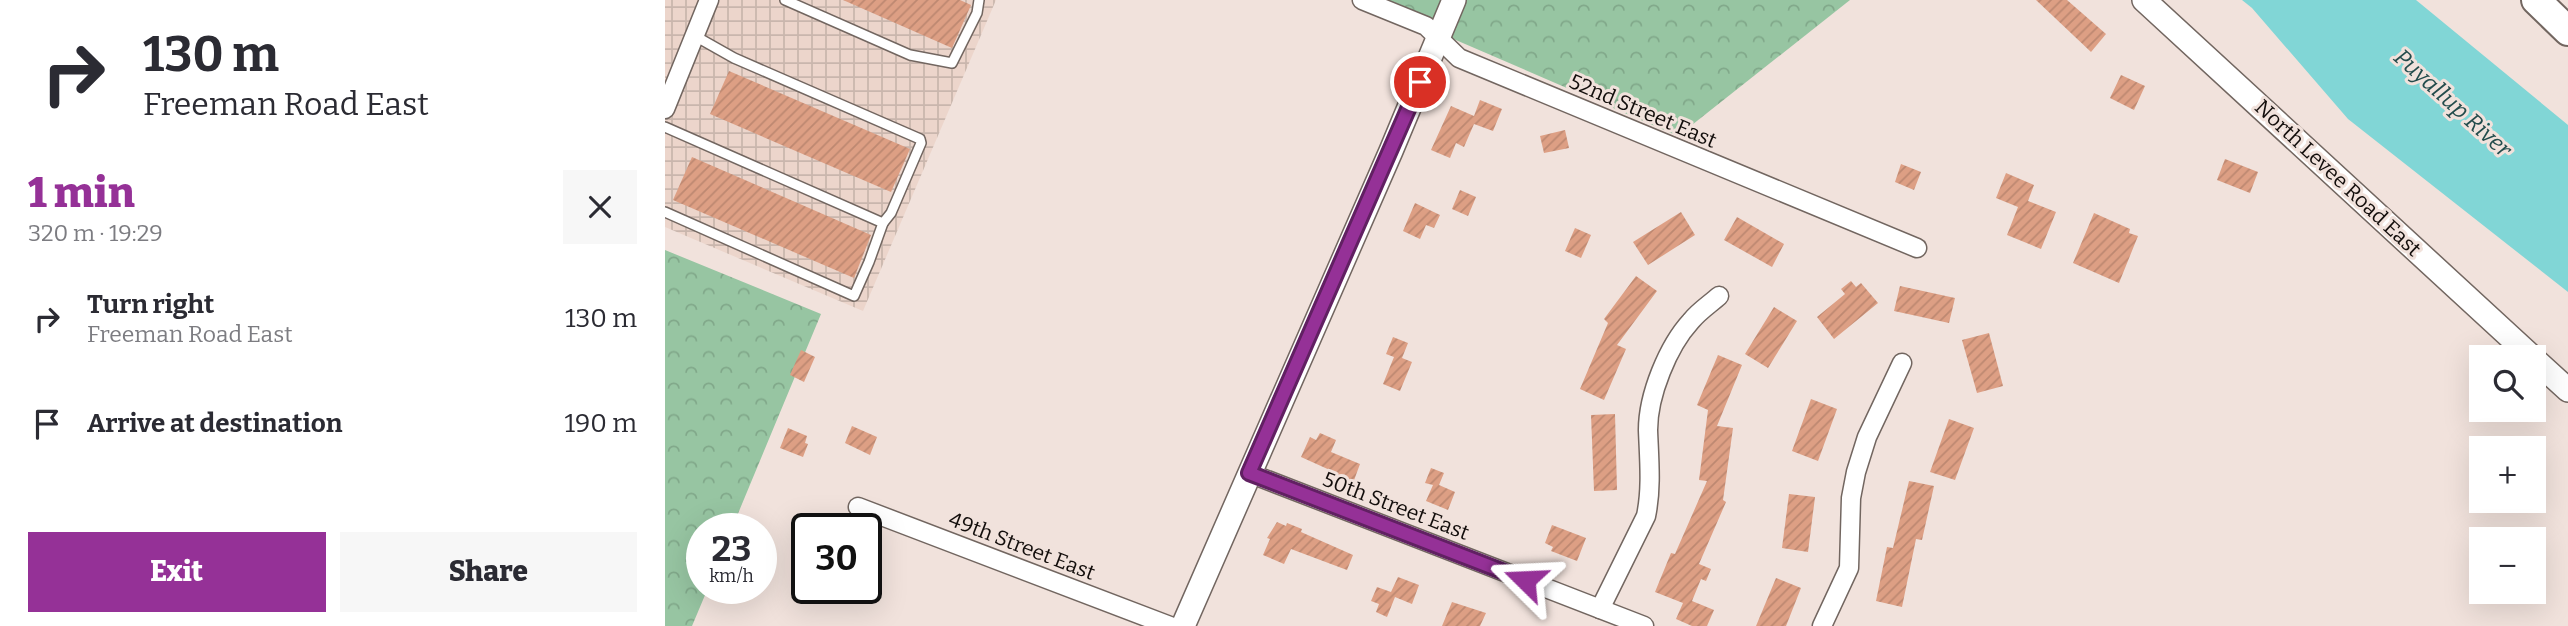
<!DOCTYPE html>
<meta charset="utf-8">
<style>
:root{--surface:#fff;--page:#f7f7f7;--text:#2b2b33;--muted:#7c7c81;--accent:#953197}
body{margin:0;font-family:Bitter,serif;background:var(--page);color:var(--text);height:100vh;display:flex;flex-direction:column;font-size:26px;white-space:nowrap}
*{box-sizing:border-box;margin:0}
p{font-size:23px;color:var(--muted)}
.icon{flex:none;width:38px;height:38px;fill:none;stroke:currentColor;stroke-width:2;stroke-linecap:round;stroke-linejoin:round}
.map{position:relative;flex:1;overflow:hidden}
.side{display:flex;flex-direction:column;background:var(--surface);width:665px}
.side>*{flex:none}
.hud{background:#fff;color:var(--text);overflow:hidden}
.controls{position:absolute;left:1804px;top:345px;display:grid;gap:14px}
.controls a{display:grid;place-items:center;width:77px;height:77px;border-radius:0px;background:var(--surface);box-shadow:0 7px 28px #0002;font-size:35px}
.speed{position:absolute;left:21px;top:513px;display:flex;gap:14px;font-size:35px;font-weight:700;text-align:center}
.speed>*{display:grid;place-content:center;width:91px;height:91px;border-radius:50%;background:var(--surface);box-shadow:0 7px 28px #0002;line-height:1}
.speed small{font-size:18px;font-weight:400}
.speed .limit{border:4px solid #111;border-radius:10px;background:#fff;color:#111}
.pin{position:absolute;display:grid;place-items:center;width:60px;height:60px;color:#fff;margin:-30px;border:4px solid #fff;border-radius:50%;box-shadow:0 2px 7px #0007}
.me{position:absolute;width:77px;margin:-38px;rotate:291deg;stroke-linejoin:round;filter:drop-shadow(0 0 5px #0008)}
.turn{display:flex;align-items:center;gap:24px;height:147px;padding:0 28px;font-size:32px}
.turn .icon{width:91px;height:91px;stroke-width:2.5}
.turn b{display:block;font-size:49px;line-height:60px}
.round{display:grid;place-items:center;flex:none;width:74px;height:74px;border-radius:0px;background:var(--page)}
.summary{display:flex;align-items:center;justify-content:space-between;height:119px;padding:0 28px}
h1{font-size:42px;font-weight:800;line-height:52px;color:var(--accent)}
.cta{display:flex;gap:14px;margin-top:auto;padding:14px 28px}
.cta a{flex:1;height:80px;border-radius:0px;background:var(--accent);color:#fff;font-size:28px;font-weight:800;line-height:80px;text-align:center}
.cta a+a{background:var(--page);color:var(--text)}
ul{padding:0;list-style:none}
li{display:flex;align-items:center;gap:21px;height:105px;padding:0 28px}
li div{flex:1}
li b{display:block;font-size:26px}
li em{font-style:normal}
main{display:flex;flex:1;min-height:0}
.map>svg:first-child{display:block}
.industrial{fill:url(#industrial-grid)}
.forest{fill:url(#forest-crowns)}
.water{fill:#81d6d6}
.building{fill:url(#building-hatch)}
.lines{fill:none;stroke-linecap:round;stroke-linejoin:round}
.service-casing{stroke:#726660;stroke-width:12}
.minor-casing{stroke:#726660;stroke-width:21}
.tertiary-casing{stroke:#726660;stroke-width:26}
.primary-casing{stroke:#726660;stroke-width:32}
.service{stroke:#fff;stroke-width:9}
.minor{stroke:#fff;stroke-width:18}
.tertiary{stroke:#fff;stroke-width:23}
.primary{stroke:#fff;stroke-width:28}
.route-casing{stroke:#612062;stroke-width:18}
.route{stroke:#953197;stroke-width:12}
.labels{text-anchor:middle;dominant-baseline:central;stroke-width:6;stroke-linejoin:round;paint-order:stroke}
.street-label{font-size:21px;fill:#120d0b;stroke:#f1e2dc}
.water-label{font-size:23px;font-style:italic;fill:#234c4c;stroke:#f1e2dc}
</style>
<main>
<section class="side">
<div class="hud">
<div class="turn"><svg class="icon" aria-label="right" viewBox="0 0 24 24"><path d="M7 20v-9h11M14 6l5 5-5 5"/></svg><div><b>130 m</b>Freeman Road East</div></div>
</div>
<div class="summary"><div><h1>1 min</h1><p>320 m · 19:29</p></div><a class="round"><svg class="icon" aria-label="close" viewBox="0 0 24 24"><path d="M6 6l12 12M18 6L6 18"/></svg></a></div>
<ul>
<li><svg class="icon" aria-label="right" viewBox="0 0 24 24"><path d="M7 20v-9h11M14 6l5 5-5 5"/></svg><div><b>Turn right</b><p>Freeman Road East</p></div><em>130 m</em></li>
<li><svg class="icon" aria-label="arrive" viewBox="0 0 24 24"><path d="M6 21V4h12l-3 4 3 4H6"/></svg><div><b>Arrive at destination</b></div><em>190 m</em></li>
</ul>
<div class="cta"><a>Exit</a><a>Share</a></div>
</section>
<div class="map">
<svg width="1903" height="626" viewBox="0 0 1903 626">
<defs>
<pattern id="industrial-grid" width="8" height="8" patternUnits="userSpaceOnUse" patternTransform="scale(1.75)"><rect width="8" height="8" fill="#ecd5cb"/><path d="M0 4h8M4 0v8" fill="none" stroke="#c9b6ad"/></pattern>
<pattern id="forest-crowns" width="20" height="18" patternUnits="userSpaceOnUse" patternTransform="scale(1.75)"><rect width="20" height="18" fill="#97c5a2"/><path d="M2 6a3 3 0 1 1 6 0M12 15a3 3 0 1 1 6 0" fill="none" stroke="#81a88a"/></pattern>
<pattern id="building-hatch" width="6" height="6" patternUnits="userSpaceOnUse" patternTransform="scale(1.75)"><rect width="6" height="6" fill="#dd9f84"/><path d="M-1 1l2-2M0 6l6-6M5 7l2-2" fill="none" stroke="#bd8871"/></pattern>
</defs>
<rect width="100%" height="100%" fill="#f1e2dc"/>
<path class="industrial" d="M0,0H331L198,311L0,227Z"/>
<g class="forest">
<path d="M698,0H1185L1013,136Z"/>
<path d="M0,250L156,314L67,528H37V588H43L27,626H0Z"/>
</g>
<path class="water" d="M1577,0H1751L1903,125V292L1683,119L1587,8Z"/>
<g class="building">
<path d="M178,0H295L306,5L287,48Z"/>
<path d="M1371,0H1402L1441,34L1426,52Z"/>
<path d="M64,71L245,149L226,192L45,114Z"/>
<path d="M1456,75L1480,86L1469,110L1445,98Z"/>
<path d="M815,100L837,109L828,131L809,124L799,147L791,143L785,158L766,150L786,106L809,116Z"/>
<path d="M900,130L904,148L879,153L875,136Z"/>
<path d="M27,157L206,235L189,278L8,200Z"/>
<path d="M1560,159L1593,172L1585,193L1552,180Z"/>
<path d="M1236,164L1256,172L1249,190L1230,182Z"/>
<path d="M1341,173L1369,185L1363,201L1391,212L1376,249L1342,235L1353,207L1331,198Z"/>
<path d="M795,190L811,197L803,216L787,209Z"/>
<path d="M750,203L775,215L769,228L761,225L755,239L738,231Z"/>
<path d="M1016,212L1030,235L983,265L968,242Z"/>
<path d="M1429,213L1465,229L1464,233L1473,236L1454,283L1408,263Z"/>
<path d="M1072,217L1119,244L1107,267L1059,240Z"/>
<path d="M910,228L926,235L916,258L900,251Z"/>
<path d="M971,276L992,291L952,345L961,349L939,400L915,389L943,323L939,319Z"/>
<path d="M1186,281L1191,287L1196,283L1213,303L1169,339L1152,317L1180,294L1176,289Z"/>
<path d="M1235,286L1290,298L1284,323L1229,311Z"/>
<path d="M1109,307L1132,321L1103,368L1080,354Z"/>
<path d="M1324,333L1338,386L1312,393L1297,340Z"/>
<path d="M728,337L743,343L737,358L747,362L735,391L718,384L729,357L721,354Z"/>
<path d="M136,350L150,357L139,382L125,375Z"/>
<path d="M1053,355L1077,365L1052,426L1068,428L1058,500L1061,502L1034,564L1046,569L1041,581L1036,579L1027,601L1049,610L1042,626H1027L1011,619L1018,603L990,592L1006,553L1010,554L1042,481L1034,480L1043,410L1032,405Z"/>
<path d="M1146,399L1172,409L1153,461L1127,451Z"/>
<path d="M950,414L952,490L929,491L926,415Z"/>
<path d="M1284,419L1309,428L1290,480L1265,472Z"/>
<path d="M187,426L212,437L205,455L180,443Z"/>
<path d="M123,428L142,436L140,443L143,444L138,457L115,448Z"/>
<path d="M655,433L671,440L666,452L695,464L688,483L666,474L667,471L636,457L645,437L651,440Z"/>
<path d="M766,468L779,473L774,485L790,492L783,510L761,501L768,485L760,483Z"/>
<path d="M1244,481L1269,486L1257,540L1251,539L1237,607L1211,601L1222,547L1228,548Z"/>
<path d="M1124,494L1150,497L1143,552L1117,548Z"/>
<path d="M612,522L621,526L622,523L637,529L636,532L688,555L682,570L626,549L619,564L598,555L605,539L602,538Z"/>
<path d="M887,525L921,538L912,561L886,551L888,547L880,543Z"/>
<path d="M733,577L754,585L747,604L730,597L722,617L711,612L714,604L706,601L712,587L726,592Z"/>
<path d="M1111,578L1136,588L1121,626H1091Z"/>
<path d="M787,602L821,613L815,626H777Z"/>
</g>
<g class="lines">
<defs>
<g id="service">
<path d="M120,0L245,55L287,63L312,13L314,0"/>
<path d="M30,36L69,58L255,139L256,143L226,213L218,223"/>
<path d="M0,127L218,223L204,262L189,296L0,212"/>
</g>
<g id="minor">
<path d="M697,0L761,26L794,58L1252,248"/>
<path d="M0,109L44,0"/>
<path d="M584,473L979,626"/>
<path d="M193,507L505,626"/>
<path d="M935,609L981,516C987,488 984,458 983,430C983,395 1003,346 1026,321C1034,311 1045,304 1054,296"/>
<path d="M1157,626L1184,568L1186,498L1191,472L1202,437L1237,363"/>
</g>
<g id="tertiary">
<path d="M1479,0L1867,357"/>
<path d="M1869,359L1903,390"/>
<path d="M518,626L726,151L789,0"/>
</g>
<path id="primary" d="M1871,0L1903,31"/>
</defs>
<use href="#service" class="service-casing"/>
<use href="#minor" class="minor-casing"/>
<use href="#tertiary" class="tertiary-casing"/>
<use href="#primary" class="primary-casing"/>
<use href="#service" class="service"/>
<use href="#minor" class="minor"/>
<use href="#tertiary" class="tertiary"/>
<use href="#primary" class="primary"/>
</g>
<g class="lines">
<defs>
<path id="route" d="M755,82L584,473L860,580"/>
</defs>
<use href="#route" class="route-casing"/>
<use href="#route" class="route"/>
</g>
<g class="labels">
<g class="street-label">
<text transform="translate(978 111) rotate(23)">52nd Street East</text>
<text transform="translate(1673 178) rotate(43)">North Levee Road East</text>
<text transform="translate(731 506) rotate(21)">50th Street East</text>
<text transform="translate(357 546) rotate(21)">49th Street East</text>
</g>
<g class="water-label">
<text transform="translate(1788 103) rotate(42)">Puyallup River</text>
</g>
</g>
</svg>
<div class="controls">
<a><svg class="icon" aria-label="search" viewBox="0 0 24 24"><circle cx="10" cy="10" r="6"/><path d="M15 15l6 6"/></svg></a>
<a>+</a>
<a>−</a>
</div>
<div class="speed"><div>23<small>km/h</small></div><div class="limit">30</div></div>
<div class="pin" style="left:755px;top:82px;background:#d93025"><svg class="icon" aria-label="arrive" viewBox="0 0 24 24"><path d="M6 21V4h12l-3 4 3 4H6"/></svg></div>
<svg class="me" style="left:860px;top:580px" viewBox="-20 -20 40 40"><path d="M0-17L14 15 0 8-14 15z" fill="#953197" stroke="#fff" stroke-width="4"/></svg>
</div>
</main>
